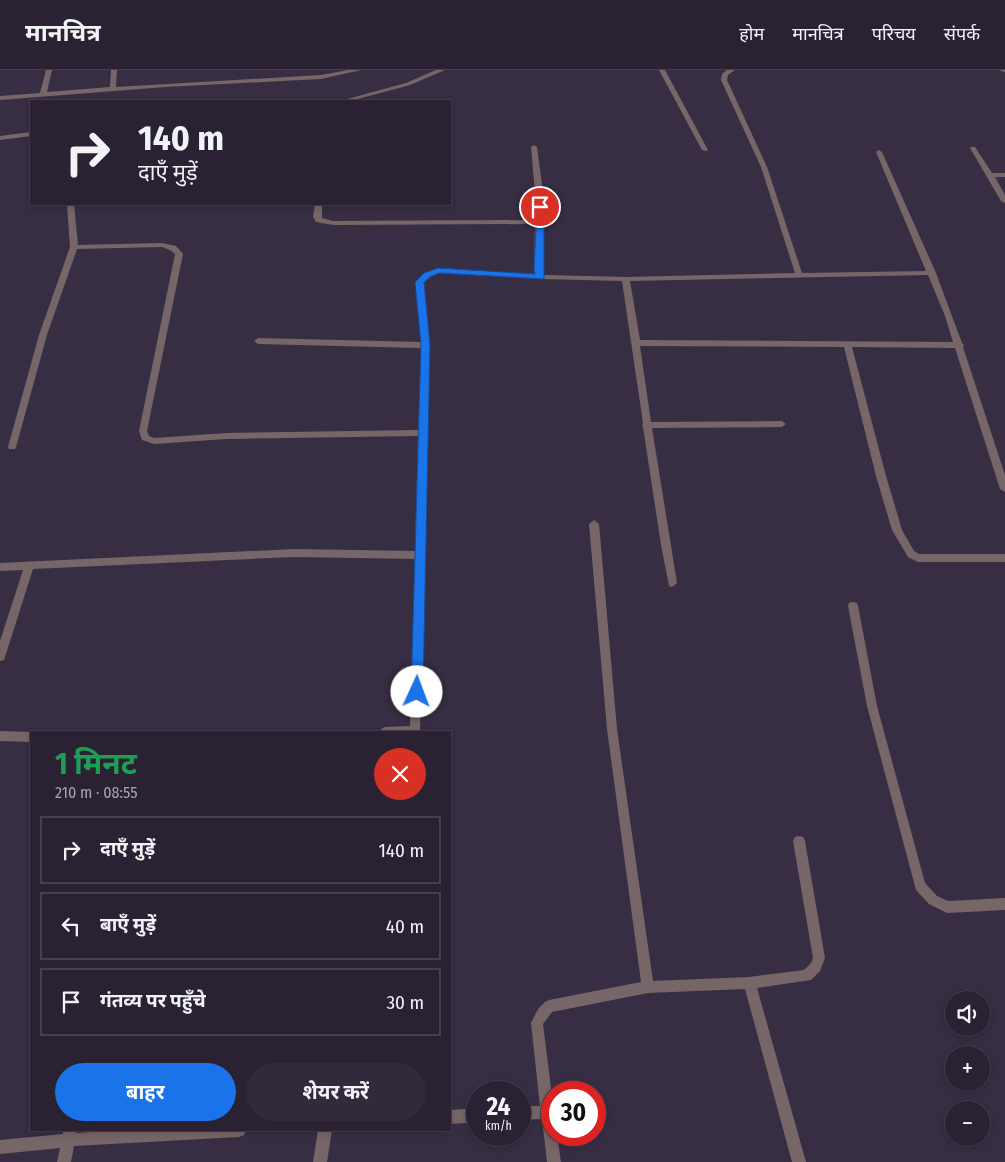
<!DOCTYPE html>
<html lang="hi">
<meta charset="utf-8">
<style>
:root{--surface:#2a2233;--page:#322a3b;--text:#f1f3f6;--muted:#a5a4ac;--line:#463f4e;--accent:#1a73e8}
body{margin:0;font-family:"Fira Sans Condensed","Noto Sans Devanagari",sans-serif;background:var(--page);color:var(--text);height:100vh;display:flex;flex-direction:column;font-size:19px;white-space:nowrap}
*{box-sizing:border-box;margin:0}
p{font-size:16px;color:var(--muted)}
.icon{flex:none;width:28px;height:28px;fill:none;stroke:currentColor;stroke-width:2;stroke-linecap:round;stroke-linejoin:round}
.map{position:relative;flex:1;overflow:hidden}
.side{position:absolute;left:30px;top:661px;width:421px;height:400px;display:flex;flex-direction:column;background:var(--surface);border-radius:0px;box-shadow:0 2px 8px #0003,0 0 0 1px var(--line)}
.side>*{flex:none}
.hud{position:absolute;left:30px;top:30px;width:421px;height:105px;border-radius:0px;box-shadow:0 2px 8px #0003,0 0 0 1px var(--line);background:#2a2233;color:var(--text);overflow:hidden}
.controls{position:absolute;left:945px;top:921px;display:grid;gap:10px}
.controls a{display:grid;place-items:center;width:45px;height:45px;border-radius:50%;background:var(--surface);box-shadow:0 2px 8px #0003,0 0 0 1px var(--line);font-size:25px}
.speed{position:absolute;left:466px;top:1011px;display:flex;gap:10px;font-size:25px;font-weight:700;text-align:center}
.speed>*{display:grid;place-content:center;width:65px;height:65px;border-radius:50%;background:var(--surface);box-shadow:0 2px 8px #0003,0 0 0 1px var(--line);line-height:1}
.speed small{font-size:12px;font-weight:400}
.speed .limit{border:8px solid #d22;background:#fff;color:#111}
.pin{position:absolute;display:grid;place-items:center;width:42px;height:42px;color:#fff;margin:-21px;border:2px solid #fff;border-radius:50%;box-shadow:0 1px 5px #0007}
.me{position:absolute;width:55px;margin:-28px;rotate:2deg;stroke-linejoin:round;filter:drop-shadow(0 0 4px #0008)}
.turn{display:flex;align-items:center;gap:18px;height:105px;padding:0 25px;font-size:22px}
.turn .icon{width:65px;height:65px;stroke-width:2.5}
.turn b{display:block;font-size:35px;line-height:42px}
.round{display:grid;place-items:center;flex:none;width:52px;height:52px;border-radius:26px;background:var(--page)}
.summary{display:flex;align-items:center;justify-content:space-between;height:85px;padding:0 25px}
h1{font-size:30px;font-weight:700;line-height:38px;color:#1e9e55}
.button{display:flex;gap:10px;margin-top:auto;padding:10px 25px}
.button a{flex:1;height:58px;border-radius:30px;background:var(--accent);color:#fff;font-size:20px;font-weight:700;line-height:58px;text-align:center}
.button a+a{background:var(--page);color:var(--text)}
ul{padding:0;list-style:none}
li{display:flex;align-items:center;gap:15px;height:68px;margin:0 10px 8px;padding:0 15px;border:2px solid var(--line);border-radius:0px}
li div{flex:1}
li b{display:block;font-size:19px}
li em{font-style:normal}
header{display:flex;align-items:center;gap:30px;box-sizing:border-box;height:70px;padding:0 25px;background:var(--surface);border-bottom:1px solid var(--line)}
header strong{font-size:24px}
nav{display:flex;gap:28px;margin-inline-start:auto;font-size:18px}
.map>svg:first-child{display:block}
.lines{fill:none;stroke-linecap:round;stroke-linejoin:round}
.minor{fill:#776667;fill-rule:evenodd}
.route{fill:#1a73e8;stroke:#114b97}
</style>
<header>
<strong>मानचित्र</strong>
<nav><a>होम</a><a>मानचित्र</a><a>परिचय</a><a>संपर्क</a></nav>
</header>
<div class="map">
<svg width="1005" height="1092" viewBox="0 0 1005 1092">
<rect width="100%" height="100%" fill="#382e44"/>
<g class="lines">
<g class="minor">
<path d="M46,0H52L47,22L110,17L111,0H117L116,17L321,5L348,0H361L321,9L165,17L0,30V26L40,23Z"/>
<path d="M436,0H445L410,15L350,31H340L406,13Z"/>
<path d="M659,0H665L708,80L707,81L702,80Z"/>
<path d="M727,0H735L728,5L727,10L767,97L802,203L926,201L876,82L879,80L882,82L936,203L962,273L964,275L963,277L1005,405V422L1000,419L955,278L852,277L886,406L902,460L914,481L919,484H1005V492H918L908,487L892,460L876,406L844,277L640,276L651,352L782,351L786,354L782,357L652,358L677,513L672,517L669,516L661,475L643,357L642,355L643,353L622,211L541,209L439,203L430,207L424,213L429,275L428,363L427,365L424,482L426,485L424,488L420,662H380L381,659L385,657L410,656L415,489L294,487L33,499L5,587L4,590L0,591V571L23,500L0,501V493L294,479L415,481L418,366L226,369L154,374L142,370L139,361L175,184L170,180L162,177L77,179L47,265L16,377L15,379H9L8,377L39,265L70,177L67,134H74L78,175L162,173L176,176L183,184L147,361L149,366L154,368L226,363L418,360L421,278L258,274L254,271L258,268L421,272L417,210L424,203L438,199L536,204L534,200L535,154L333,155L316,152L313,147L315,134H322V148L333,151L535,150V122L531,77L534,75L537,77L543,122L542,150L544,152L542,154V200L544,205L626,207L795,203L761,97L721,10L722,4ZM928,205L945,246L953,272L640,270L630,211Z"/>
<path d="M1000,0H1005V2L1001,1Z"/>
<path d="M31,62V66L0,70V66Z"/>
<path d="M971,77H975L992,103H1005V107H995L1005,125V133L1001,131L970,78Z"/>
<path d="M594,450L599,454L617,659L653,911L749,907L804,900L811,893L813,888L793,771L795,767L799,766L803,767L805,771L825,888L820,901L811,910L757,918L806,1092H792L745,919L648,923L552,942L543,954L552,1026V1065H557L561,1092H547L542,1049L520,1050V1036H540L531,953L538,939L545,932L549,930L641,912L607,659L589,454Z"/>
<path d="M853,532L857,533L858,536L877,636L925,813L937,826L948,831L1005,828V840L947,843L929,834L916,820L867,636L848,536L849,533Z"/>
<path d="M0,661L31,662V672L0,671Z"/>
<path d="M478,1038V1052L450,1054V1040Z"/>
<path d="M63,1060H77L76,1063L124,1060H246L244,1065L239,1067L74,1076L71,1092H57L60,1078L0,1084V1070L63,1064Z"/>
<path d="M318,1060H332L327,1092H313Z"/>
</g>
</g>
<path class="route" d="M537,135L544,137V209L439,203L430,207L424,212L430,275L423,622L421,625H413L411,622L421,275L415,212L424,203L438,198L535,204L534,200Z"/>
</svg>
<div class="controls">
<a><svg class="icon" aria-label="sound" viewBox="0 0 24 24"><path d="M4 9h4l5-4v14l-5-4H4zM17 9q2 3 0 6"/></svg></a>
<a>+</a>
<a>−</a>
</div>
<div class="speed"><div>24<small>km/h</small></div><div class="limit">30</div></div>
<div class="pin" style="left:540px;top:137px;background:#d93025"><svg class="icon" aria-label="arrive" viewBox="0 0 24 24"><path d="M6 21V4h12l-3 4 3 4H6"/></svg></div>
<svg class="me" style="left:417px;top:622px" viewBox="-20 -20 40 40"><circle r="19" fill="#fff"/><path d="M0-13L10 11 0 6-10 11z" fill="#1a73e8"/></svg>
<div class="hud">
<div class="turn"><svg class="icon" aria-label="right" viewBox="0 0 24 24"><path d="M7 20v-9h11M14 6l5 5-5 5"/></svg><div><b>140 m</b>दाएँ मुड़ें</div></div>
</div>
<section class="side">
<div class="summary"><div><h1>1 मिनट</h1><p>210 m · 08:55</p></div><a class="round" style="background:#d93025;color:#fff"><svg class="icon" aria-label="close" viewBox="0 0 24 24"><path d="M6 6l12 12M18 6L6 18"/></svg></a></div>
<ul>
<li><svg class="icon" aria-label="right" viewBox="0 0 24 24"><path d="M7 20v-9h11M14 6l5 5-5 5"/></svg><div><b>दाएँ मुड़ें</b></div><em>140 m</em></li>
<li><svg class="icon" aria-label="left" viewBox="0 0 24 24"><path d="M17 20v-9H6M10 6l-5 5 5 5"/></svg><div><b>बाएँ मुड़ें</b></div><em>40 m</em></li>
<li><svg class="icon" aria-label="arrive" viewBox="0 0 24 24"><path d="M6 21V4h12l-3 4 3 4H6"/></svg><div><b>गंतव्य पर पहुँचे</b></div><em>30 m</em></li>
</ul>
<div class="button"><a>बाहर</a><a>शेयर करें</a></div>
</section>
</div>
